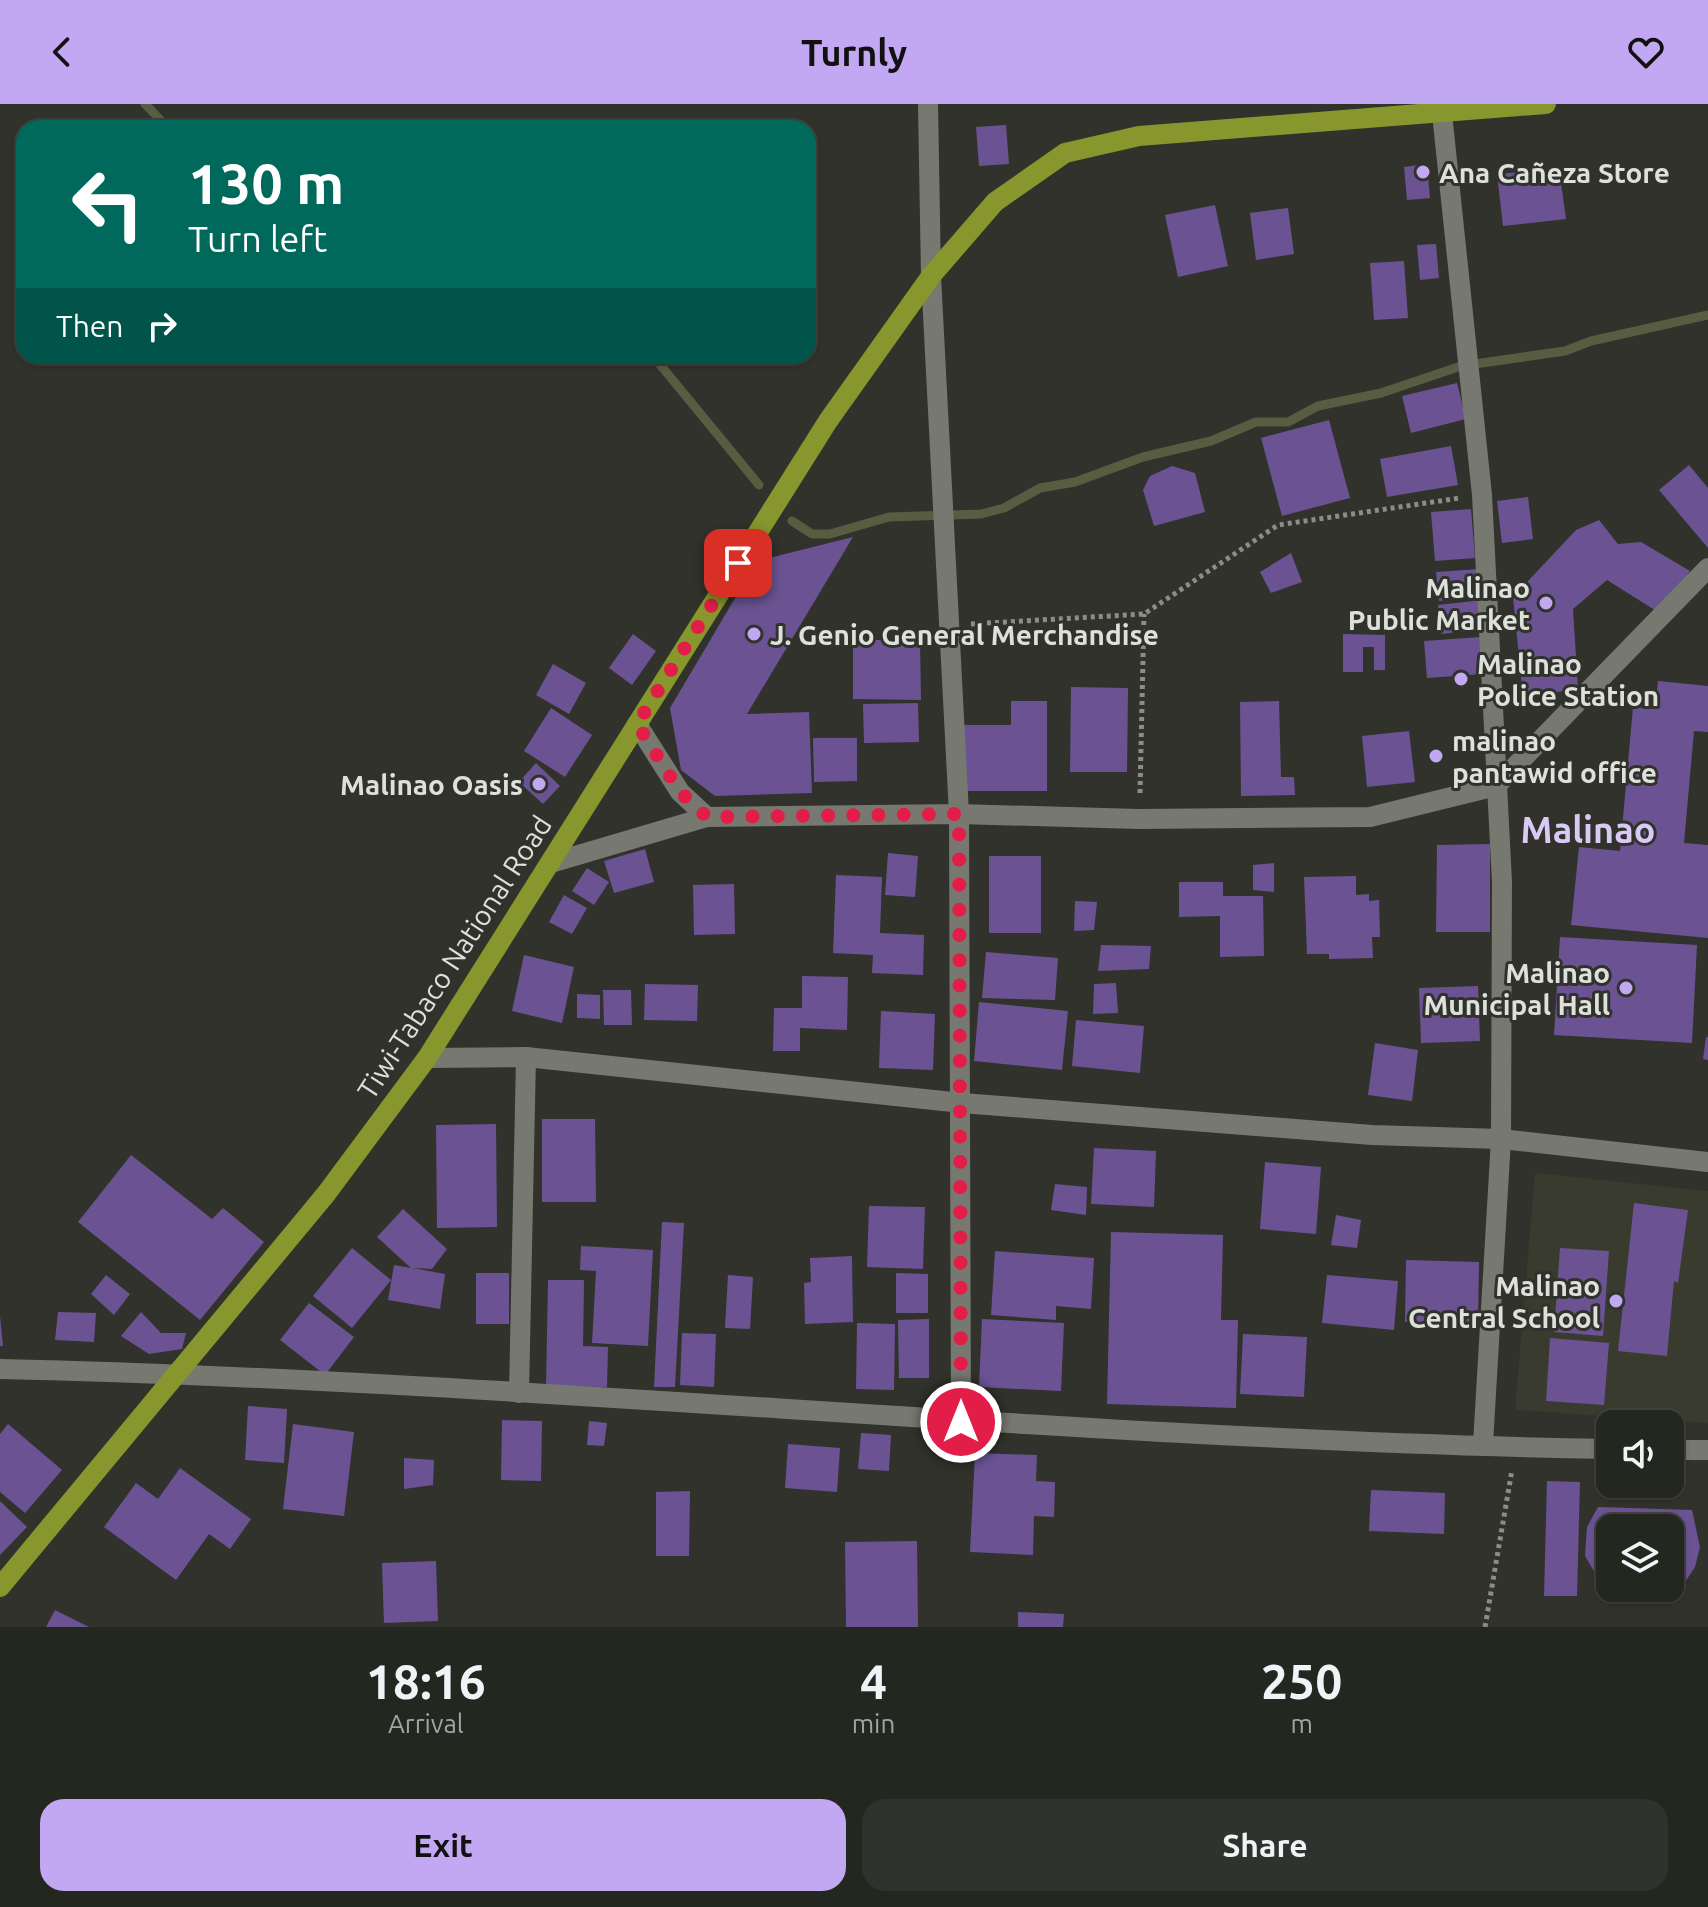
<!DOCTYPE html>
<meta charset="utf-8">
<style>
:root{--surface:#242620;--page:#30322d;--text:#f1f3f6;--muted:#a3a5a5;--line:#41433e;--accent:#c2a8f3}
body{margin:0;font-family:Ubuntu,sans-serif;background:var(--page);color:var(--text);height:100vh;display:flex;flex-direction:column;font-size:30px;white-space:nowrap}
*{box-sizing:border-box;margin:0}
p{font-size:26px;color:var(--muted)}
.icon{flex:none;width:44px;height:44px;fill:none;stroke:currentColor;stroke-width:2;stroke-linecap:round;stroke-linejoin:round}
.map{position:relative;height:1523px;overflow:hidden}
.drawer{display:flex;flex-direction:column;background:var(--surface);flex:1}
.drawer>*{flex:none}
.top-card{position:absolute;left:16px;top:16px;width:800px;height:244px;border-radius:24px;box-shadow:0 2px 6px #0004,0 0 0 2px var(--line);background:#00695c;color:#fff;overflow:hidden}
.controls{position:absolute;left:1596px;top:1306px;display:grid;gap:16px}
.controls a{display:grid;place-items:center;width:88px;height:88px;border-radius:16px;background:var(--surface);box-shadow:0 2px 6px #0004,0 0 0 2px var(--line);font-size:40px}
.pin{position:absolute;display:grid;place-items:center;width:68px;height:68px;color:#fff;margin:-34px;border-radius:16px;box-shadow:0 4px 12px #0006}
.me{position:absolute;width:88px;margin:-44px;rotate:0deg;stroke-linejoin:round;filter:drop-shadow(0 0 6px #0008)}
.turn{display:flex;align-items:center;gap:28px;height:168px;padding:0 40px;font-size:36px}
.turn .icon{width:104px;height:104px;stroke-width:2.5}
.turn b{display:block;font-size:56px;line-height:68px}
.then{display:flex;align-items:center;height:76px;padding:0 40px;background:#0003;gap:16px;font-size:30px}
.eta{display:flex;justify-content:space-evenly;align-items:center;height:136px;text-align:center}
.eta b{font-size:48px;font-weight:700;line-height:56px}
.button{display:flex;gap:16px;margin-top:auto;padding:16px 40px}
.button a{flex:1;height:92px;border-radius:24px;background:var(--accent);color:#111;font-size:32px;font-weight:700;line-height:92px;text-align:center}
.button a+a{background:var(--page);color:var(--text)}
header{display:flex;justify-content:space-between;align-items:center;height:104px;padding:0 40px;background:var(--accent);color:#111;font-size:36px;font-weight:700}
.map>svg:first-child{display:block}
.built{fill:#383b2e}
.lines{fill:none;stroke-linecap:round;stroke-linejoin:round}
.stream{stroke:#585d42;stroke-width:9}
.building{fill:#6b5393;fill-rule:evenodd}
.path{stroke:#8b8d87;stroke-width:5;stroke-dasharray:4 4;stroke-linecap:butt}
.minor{stroke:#777971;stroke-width:20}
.major{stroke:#87962d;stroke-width:20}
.route{stroke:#e11d48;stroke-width:14;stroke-dasharray:0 25.2}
.poi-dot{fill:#c2a8f3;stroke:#30322b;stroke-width:3}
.labels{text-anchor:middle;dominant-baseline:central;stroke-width:6;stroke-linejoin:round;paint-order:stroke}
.poi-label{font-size:28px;font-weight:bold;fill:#dee0db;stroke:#30322b;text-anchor:start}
.street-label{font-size:28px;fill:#dee0db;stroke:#30322b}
.district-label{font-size:36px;font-weight:bold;fill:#d8caf5;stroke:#30322b}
</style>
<header><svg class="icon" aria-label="back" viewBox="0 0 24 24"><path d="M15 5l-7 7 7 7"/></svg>Turnly<svg class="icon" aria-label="heart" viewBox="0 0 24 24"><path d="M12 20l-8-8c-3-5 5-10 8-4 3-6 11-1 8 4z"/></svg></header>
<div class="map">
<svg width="1708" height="1523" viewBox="0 0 1708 1523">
<rect width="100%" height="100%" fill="#30322b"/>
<path class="built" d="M1535,1069L1708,1087V1319L1515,1306Z"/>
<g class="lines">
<g class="stream">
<path d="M145,0L168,24"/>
<path d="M653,252L759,381"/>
<path d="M792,417L812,430H830L889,413L981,410L1004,404L1040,384L1075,378L1143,353L1211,337L1256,318H1288L1318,302L1381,289L1461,262L1565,247L1591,237L1708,211"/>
</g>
</g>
<g class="building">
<path d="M1006,21L1009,60L979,62L976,23Z"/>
<path d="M1427,60L1430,94L1407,96L1404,63Z"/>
<path d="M1559,65L1566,115L1503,122L1497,70Z"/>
<path d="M1215,101L1228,162L1178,173L1165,111Z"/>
<path d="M1288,104L1294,150L1256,156L1250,109Z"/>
<path d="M1436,140L1439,174L1420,176L1417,141Z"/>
<path d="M1404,157L1408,214L1374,216L1370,159Z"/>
<path d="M1457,279L1466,315L1411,329L1402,292Z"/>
<path d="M1329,316L1350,394L1282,412L1261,334Z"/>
<path d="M1451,342L1458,381L1387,393L1380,355Z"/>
<path d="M1689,361L1708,384V444L1659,386Z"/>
<path d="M1172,362L1195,369L1205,408L1154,422L1143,386L1150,372Z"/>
<path d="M1528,393L1533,435L1502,439L1497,397Z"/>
<path d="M1471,405L1475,454L1435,457L1431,408Z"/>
<path d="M1599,416L1618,440L1641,438L1690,467L1661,510L1607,476L1573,505L1578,585L1523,593L1513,493L1576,426Z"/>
<path d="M853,433L747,610L809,608L812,689L715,692L681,666L670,604L757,457Z"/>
<path d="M1291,449L1302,478L1271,489L1260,468Z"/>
<path d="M1480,465L1482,493L1439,497L1436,468Z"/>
<path d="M1483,496L1487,525L1441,530L1438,501Z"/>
<path d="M633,530L656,547L632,581L609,564Z"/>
<path d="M1343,530L1385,531V566H1374V543H1363V568H1343Z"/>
<path d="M1481,533L1484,570L1427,574L1424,537Z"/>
<path d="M853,536H920L921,596L853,595Z"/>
<path d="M553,560L586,579L569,610L536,591Z"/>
<path d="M1658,577L1708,582V628L1694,627L1684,739L1708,741V834L1571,821L1579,743L1620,747L1633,603L1655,605Z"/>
<path d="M1071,583L1128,584L1127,668H1070Z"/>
<path d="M1011,597H1047V687H963V621H1011Z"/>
<path d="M1279,597L1281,673H1294L1295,691L1241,692L1240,598Z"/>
<path d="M918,599L919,638L864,639L863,600Z"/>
<path d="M551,604L592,631L565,673L524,647Z"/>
<path d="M1409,627L1415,678L1367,683L1362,632Z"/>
<path d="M813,634H857V677L814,678Z"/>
<path d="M536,659L560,682L543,700L519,678Z"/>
<path d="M1490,740V828H1436L1437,741Z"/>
<path d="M645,745L654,778L614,789L604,757Z"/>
<path d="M888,749L918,752L915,793L885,791Z"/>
<rect x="989" y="752" width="52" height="77"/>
<path d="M1274,759V788L1253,786V761Z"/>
<path d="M587,764L609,778L594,801L572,787Z"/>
<path d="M836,771L882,773L880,829L924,831L923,871L872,869L873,851L833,849Z"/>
<path d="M1356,772V791L1369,790V797L1379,796L1380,833H1372L1373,854L1329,855V850H1307L1304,773Z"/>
<path d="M1179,778H1223V792H1263L1264,852L1220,853V812L1179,813Z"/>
<path d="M734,780L735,830L694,831L693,781Z"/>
<path d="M564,791L587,804L572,830L549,818Z"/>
<path d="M1075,797L1097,798L1094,826L1074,827Z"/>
<path d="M1560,833L1697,841L1692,939L1554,931Z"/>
<path d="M1101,841L1151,842L1149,865L1098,867Z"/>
<path d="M986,848L1058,854L1055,896L982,894Z"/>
<path d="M524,851L574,863L562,919L512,907Z"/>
<path d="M802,872L848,873L847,926L800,924V947H773L774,904H802Z"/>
<path d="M1116,879L1118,909L1093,910L1094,880Z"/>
<path d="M645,880L698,881L697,917L644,916Z"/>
<path d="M1478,882L1480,937L1421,939L1419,884Z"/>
<path d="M603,886H631L632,921H604Z"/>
<path d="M577,890L600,891V915L577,914Z"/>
<path d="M979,898L1068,907L1062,966L974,957Z"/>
<path d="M881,907L935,910L933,966L879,964Z"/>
<path d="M1076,916L1144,922L1140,969L1072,962Z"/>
<path d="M1706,933H1708V956L1703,955Z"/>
<path d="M1375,939L1418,946L1412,997L1368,991Z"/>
<path d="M542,1015H595L596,1098H542Z"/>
<path d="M496,1020L497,1123L437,1124L436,1021Z"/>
<path d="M1094,1044L1156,1047L1154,1103L1091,1100Z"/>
<path d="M131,1051L212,1115L223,1104L264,1138L200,1216L78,1118Z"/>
<path d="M1265,1058L1321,1063L1316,1130L1260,1125Z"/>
<path d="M1055,1080L1087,1083L1086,1111L1051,1106Z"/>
<path d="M1634,1099L1688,1106L1678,1179L1674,1177L1667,1252L1618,1247Z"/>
<path d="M869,1102L925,1103L923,1165L867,1163Z"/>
<path d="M403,1105L447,1145L432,1165L413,1164L445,1170L440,1205L388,1196L394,1161L411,1164L377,1133Z"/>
<path d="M1336,1111L1361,1116L1357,1144L1331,1141Z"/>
<path d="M662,1118L684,1119L675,1283H654Z"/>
<path d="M1111,1128L1223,1131L1221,1216H1238L1236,1304L1107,1300Z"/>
<path d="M581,1142L653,1146L648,1242L592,1239L596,1167L580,1166Z"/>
<path d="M352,1144L391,1176L352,1224L313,1192Z"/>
<path d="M1560,1144L1609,1147L1603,1232L1554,1228Z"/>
<path d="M995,1147L1094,1154L1091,1205L1056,1202V1216L991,1211Z"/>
<path d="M852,1152L853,1218L805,1220L804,1179L811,1178L810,1154Z"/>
<path d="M1406,1156L1479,1158L1478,1220L1405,1218Z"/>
<rect x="476" y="1169" width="33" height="51"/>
<path d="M896,1169L928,1170V1209H896Z"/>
<path d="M106,1171L130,1190L114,1211L91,1190Z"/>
<path d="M728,1171L753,1173L750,1225L725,1224Z"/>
<path d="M1327,1171L1398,1177L1394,1226L1322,1219Z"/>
<path d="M548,1176H584L583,1242L608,1243L607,1283L546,1282Z"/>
<path d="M309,1199L354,1233L325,1271L280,1236Z"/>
<path d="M58,1208L96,1209L94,1238L55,1236Z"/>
<path d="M141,1208L161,1229H186L182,1245L149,1250L121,1232Z"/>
<path d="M0,1212L3,1242H0Z"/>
<path d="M929,1215V1274H899L898,1216Z"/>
<path d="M982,1215L1064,1219L1061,1287L979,1283Z"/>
<path d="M857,1219L895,1220L894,1286L856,1285Z"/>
<path d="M682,1229L716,1230L714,1283L680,1281Z"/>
<path d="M1243,1230L1307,1233L1304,1293L1240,1290Z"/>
<path d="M1550,1234L1609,1239L1604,1301L1546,1297Z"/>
<path d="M248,1302L287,1305L284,1359L245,1356Z"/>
<path d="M502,1316L542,1317L541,1377L501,1376Z"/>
<path d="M589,1317L607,1319L604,1342L587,1341Z"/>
<path d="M8,1320L62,1366L25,1409L0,1388V1330Z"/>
<path d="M293,1320L354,1328L344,1412L283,1405Z"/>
<path d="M861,1329L891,1331L889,1367L858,1365Z"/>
<path d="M788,1340L840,1344L837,1388L785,1384Z"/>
<path d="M975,1349L1037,1351L1036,1377L1055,1378L1054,1413L1034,1412L1033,1451L970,1448Z"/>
<path d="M404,1354L434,1356L433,1381L404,1385Z"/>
<path d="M180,1364L251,1415L230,1445L209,1430L176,1476L104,1423L136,1379L158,1395Z"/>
<path d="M1547,1377L1580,1378L1577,1492H1544Z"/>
<path d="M1371,1386L1445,1389L1444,1430L1369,1427Z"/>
<path d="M690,1387L689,1452H656V1388Z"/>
<path d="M0,1397L27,1423L0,1451Z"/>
<path d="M1598,1403L1692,1406L1700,1443L1695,1463L1685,1478L1666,1493L1643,1496L1622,1494L1602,1481L1585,1452L1587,1423ZM1610,1424H1670V1484H1610Z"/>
<path d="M917,1437L918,1523H846L845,1438Z"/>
<path d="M436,1457L438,1517L384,1519L382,1459Z"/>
<path d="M55,1506L89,1523H46Z"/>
<path d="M1018,1508L1064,1510L1063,1523H1018Z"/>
</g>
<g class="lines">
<g class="path">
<path d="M971,520L1144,510L1278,421L1460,394"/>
<path d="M1140,689L1144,510"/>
<path d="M1485,1523L1512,1366"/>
</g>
<g class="minor">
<path d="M928,0L931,172L959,710L961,1318"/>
<path d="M1441,0L1482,391L1502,778L1501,1035L1483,1340"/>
<path d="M637,620L680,688L707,713"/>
<path d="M551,759L707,713L959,710L1139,715L1370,713L1496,682L1708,464"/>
<path d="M427,954L526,953L962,999L1372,1031L1501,1035L1708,1058"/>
<path d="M0,1265C537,1277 1073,1336 1610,1345"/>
<path d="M519,1289L526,953"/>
<path d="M1670,1346H1708"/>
</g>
<path class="major" d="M0,1483L326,1090L427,954L828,317L931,172L995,98L1065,49L1139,32L1546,0"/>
</g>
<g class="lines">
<path class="route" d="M738,459L637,620L680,688L707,713L959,710L961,1318"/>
</g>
<g class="poi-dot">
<circle cx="1423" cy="68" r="8"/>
<circle cx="1546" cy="499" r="8"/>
<circle cx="754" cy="530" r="8"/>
<circle cx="1461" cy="575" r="8"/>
<circle cx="1436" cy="652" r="8"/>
<circle cx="539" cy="680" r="8"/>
<circle cx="1626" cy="884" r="8"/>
<circle cx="1616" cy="1197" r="8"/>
</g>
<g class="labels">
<g class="poi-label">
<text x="1439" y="68">Ana Cañeza Store</text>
<text x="1530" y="483" text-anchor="end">Malinao<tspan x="1530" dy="32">Public Market</tspan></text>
<text x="770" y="530">J. Genio General Merchandise</text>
<text x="1477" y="559">Malinao<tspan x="1477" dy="32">Police Station</tspan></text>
<text x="1452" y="636">malinao<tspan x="1452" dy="32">pantawid office</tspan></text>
<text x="523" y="680" text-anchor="end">Malinao Oasis</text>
<text x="1610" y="868" text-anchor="end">Malinao<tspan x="1610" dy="32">Municipal Hall</tspan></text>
<text x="1600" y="1181" text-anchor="end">Malinao<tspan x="1600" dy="32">Central School</tspan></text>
</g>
<g class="street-label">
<text transform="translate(454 853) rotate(-57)">Tiwi-Tabaco National Road</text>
</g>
<g class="district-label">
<text x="1588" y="725">Malinao</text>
</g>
</g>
</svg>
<div class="controls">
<a><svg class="icon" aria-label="sound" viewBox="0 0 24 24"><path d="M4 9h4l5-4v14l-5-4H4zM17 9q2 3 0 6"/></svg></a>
<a><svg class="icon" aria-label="layers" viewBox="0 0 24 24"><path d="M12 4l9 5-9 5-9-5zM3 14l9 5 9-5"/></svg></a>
</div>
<div class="pin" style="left:738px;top:459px;background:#d93025"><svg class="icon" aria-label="arrive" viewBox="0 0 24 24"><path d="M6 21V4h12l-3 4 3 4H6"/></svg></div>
<svg class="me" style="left:961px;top:1318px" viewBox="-20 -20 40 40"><circle r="17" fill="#e11d48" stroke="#fff" stroke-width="3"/><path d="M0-11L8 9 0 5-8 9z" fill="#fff"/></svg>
<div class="top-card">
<div class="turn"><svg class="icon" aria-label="left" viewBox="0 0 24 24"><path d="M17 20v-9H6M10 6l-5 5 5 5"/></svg><div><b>130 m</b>Turn left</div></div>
<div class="then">Then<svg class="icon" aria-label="right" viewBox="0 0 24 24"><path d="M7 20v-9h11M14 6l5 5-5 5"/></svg></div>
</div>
</div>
<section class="drawer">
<div class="eta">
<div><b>18:16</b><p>Arrival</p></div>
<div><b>4</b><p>min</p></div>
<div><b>250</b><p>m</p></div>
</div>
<div class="button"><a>Exit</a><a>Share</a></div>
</section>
